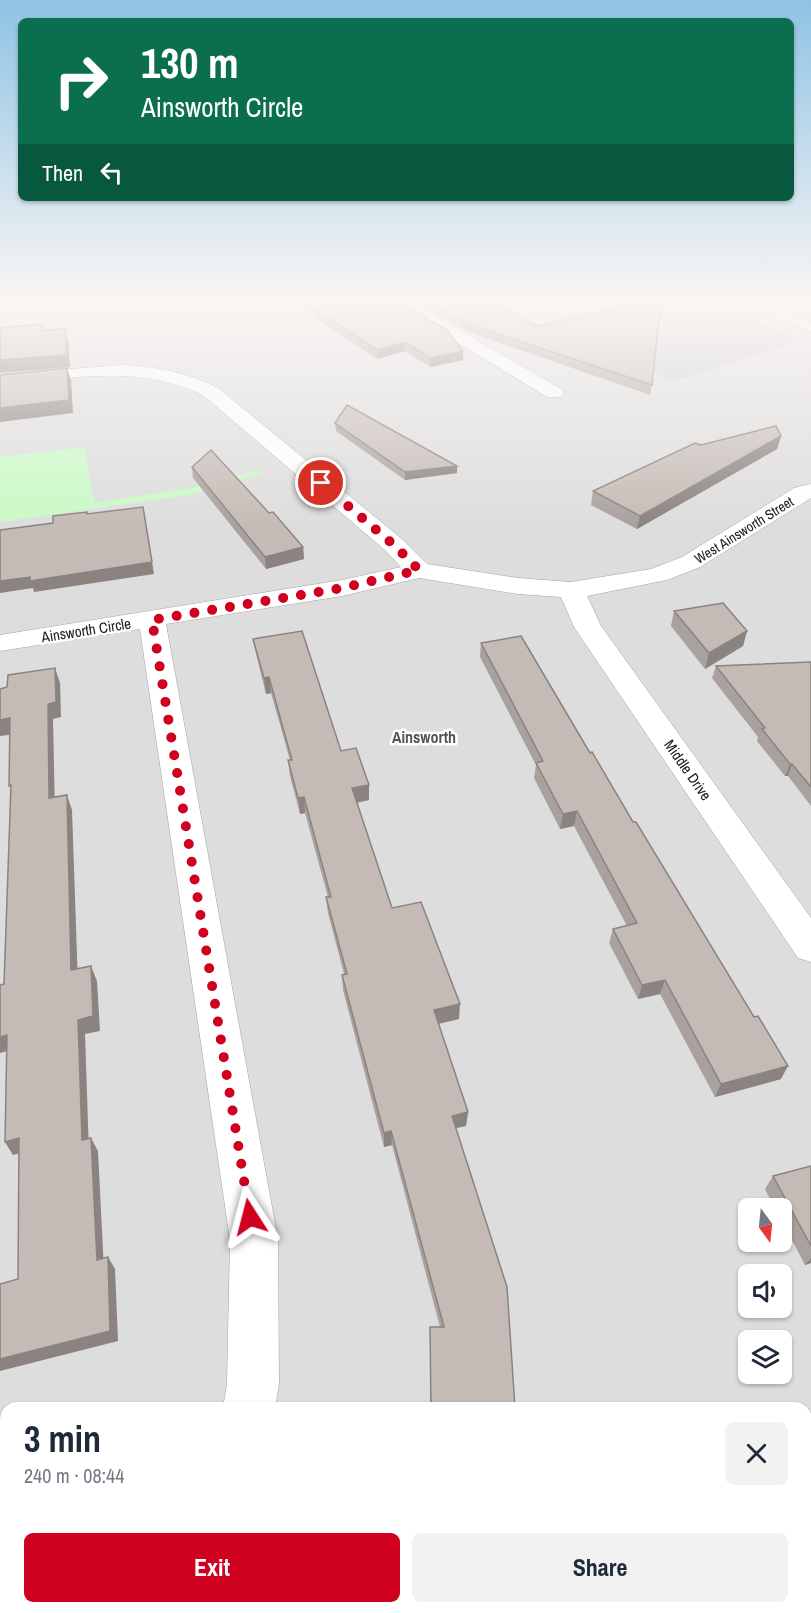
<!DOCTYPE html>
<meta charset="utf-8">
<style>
:root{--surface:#fff;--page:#f2f2f3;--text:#1f2937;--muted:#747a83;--accent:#d0011f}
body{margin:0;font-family:"Archivo Narrow",sans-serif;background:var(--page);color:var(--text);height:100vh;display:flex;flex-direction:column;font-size:22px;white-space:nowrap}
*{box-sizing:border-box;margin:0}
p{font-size:20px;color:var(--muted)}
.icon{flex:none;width:33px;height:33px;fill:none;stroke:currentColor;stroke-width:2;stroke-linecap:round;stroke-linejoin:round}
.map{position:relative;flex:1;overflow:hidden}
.drawer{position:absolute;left:0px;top:1402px;width:812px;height:212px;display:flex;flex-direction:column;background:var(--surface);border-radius:18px 18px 0 0;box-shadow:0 2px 4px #0004}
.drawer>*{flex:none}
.top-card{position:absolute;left:18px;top:18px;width:776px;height:183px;border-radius:9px;box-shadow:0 2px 4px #0004;background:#0b6e4f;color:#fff;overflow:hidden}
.needle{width:39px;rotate:165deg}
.controls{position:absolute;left:738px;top:1198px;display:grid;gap:12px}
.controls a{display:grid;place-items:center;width:54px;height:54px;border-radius:9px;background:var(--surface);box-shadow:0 2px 4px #0004;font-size:30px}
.pin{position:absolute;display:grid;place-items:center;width:51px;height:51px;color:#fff;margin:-26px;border:3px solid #fff;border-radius:50%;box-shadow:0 2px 6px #0007}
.me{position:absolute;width:66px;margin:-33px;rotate:351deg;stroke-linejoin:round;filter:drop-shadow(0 0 4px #0008)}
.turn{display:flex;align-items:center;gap:21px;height:126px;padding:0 24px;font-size:27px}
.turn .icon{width:78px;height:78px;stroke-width:2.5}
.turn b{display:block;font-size:42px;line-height:51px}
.then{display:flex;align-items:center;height:57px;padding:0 24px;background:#0003;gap:12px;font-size:22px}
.round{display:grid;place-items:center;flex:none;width:63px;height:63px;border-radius:9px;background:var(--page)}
.summary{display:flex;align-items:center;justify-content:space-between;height:102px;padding:0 24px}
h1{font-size:36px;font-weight:800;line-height:45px}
.action{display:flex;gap:12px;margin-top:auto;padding:12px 24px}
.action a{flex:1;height:69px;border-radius:9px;background:var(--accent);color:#fff;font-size:24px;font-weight:800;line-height:69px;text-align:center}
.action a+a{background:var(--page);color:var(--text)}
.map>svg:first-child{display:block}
.residential{fill:#dedddd;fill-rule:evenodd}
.commercial{fill:#f1d6d9}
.religious{fill:#cecece}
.park{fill:#c8fac5}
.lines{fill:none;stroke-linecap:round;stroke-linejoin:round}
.street-casing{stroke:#a4a4a4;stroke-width:1}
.secondary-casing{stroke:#797505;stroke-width:1}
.street{fill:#fff;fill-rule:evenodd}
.secondary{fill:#faf4bc;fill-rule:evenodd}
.wall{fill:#a9a19d}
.shaded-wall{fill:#8a837f}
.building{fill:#c5bbb6;stroke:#8a837f;stroke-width:1.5}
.route{stroke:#d0011f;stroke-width:10;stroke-dasharray:0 18}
.labels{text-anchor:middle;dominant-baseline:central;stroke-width:5;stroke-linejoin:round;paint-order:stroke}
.far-street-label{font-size:14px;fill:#202020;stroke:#fff}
.street-label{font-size:15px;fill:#202020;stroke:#fff}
.neighbourhood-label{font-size:16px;font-weight:bold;fill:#535353;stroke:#fff}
</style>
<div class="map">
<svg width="811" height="1613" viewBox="0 0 811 1613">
<rect width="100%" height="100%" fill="#f1ece7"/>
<path class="residential" d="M45,300H811V1613H0V319L46,315ZM748,1209H782V1242H748ZM748,1275H782V1308H748ZM748,1341H782V1374H748ZM6,1408H806V1608H6Z"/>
<path class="commercial" d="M0,300H45L46,315L0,319Z"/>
<path class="religious" d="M504,300H704L801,341L672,382Z"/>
<path class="park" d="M85,447L94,503L191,488L259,470L263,473L189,495L0,522V457Z"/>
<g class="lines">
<defs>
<g id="street">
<path d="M387,300H407L561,389L564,393L561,397H547Z"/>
<path d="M119,365C155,366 186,372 218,388L403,540L427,564L518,578L571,582L651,569L682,557L794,488L811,484V498L700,567L667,580L587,596L601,626L811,918V962L798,958L574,627L561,597L518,594L419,578L342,596L166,624L278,1240L279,1384L275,1408H223L227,1384L230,1240L140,629L0,651V635L342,580L401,567L385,550L204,396C141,363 68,378 0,387V375Z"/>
<path d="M180,1608H240L238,1613H178Z"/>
</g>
<path id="secondary" d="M737,300H759L811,321V332L739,303Z"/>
</defs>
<use href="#street" class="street-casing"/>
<use href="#secondary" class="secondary-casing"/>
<use href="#street" class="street"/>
<use href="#secondary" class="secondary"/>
</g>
<g class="wall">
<path d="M289,300H397L463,360L430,367L405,351L377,359Z"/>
<path d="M412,300H490L537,326L652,385L650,395L468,332Z"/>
<path d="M335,423L457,466V473L405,480L336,431Z"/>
<path d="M781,436L777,449L637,529L591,505L593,491L701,445Z"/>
<path d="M192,467L269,513L303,547L304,559L266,569L193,478Z"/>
<path d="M674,611L747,631L743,646L705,669L671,626Z"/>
<path d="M253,639L341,751L369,800L357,803L392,908L459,1019L438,1024L468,1112L466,1126L456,1128L515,1408H430V1327H440L392,1145L384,1147L343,990L342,975L344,974L328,913L326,897H328L305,813L300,814L290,776L288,760H290L271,693L266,694L256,654Z"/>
<path d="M481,643L781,1079L715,1097L660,994L638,999L609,943L613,929L627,926L574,826L560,829L534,778L536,765L480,657Z"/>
<path d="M811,662V806L788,776H785L757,741L758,737L712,678L716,666Z"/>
<path d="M811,1166V1263L805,1265L782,1221V1209H775L765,1189L773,1176Z"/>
</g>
<g class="shaded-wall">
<path d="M65,328L68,340L70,367L0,373V360Z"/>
<path d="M405,342V351L377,359V350Z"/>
<path d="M463,351V360L430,367V358Z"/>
<path d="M67,368L71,380L73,413L0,422V408Z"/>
<path d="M781,436L777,449L637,529L640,516Z"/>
<path d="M457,466V473L405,480V472Z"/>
<path d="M143,507L154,574L34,592L33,588L0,593V581Z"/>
<path d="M303,547L304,559L266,569L265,557Z"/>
<path d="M747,631L743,646L705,669L709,653Z"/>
<path d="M55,668L60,683L61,717L53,719L55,813L49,798L48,704Z"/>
<path d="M269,677L271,693L266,694L264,678Z"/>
<path d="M10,718L16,734L0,736V720Z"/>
<path d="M790,764H792L788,776H785Z"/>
<path d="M369,785V800L353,803L352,788Z"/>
<path d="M67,795L72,810L78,985L71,970Z"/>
<path d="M304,797L305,813L300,814L298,798Z"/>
<path d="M577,811L574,826L560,829L563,814Z"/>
<path d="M91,966L97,981L100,1031L85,1034L89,1153L82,1140L78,1020Z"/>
<path d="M665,980L660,994L638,999L642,985Z"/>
<path d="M460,1004L459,1019L433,1025L434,1010Z"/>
<path d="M7,1035L15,1049L0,1053V1037Z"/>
<path d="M788,1066L781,1079L715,1097L721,1084Z"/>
<path d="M468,1112L466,1126L451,1129L452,1116Z"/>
<path d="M391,1131L392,1145L384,1147V1133Z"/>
<path d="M19,1138L28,1151L13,1155L5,1142Z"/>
<path d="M91,1138L98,1151L104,1271L97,1260Z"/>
<path d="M108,1257L115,1269L118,1341L0,1371V1359Z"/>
<path d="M811,1258V1263L805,1265Z"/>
<path d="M0,1601L6,1604V1608H15L13,1613H0Z"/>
</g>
<g class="building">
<path d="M301,300H397L447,330L463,351L430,358L405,342L377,350Z"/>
<path d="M426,300H490L537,326L656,300H661L652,385L468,324Z"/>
<path d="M43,324V331L65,328L67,355L0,360V328Z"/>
<path d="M67,368L69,400L0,408V375Z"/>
<path d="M347,405L457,466L405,472L335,423Z"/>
<path d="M776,426L781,436L640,516L593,491L695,443L701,445Z"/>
<path d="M211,450L269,513L273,512L303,547L265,557L192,467Z"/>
<path d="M143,507L152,562L30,581V577L0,581V530L53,523V516L87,512V514Z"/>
<path d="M723,603L747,631L709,653L674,611Z"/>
<path d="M302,631L341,751L356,748L369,785L352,788L392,908L421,902L460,1004L434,1010L468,1112L452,1116L507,1287L515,1408H431L430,1327H444L391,1131L384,1133L342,975L347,974L326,897H331L304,797L298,798L288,760H292L269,677L264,678L253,639Z"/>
<path d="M521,636L590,753L592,752L633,822H636L754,1017L758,1016L788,1066L721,1084L665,980L642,985L613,929L637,923L577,811L563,814L536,763L543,761L481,643Z"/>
<path d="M811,662V787L792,764H790L762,729L765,728L716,666Z"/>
<path d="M55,668L56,702L48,704L49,798L67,795L71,970L91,966L93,1016L78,1020L82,1140L91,1138L97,1260L108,1257L110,1331L0,1359V1284L18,1279L19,1138L5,1142L7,1035L0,1037V985L4,984L11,785L9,786L10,718L0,720V689L7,687L8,675Z"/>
<path d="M811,1166V1246L773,1176Z"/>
<path d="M0,1603L3,1605L0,1611Z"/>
<rect x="418" y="1608" width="154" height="5"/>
</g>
<linearGradient id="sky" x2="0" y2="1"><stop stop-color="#8ec3e4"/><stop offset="0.57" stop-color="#f9f6f4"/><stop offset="1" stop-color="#f9f6f4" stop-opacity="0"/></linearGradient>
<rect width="811" height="526" fill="url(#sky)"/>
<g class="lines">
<path class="route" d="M250,1217L152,620L342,588L419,570L394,545L321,483"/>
</g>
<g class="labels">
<g class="far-street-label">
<text transform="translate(744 530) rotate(-32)">West Ainsworth Street</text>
</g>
<g class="street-label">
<text transform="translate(86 630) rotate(-9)">Ainsworth Circle</text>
<text transform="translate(688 770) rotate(55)">Middle Drive</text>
</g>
<g class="neighbourhood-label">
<text x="424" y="737">Ainsworth</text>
</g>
</g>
</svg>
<div class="controls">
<a><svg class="needle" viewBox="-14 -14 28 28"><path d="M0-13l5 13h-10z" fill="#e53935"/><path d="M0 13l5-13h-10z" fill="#747a83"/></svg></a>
<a><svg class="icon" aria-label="sound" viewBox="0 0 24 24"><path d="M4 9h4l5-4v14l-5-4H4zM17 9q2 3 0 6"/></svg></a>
<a><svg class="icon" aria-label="layers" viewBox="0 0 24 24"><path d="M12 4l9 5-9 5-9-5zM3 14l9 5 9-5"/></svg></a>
</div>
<div class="pin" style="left:321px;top:483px;background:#d93025"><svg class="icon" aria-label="arrive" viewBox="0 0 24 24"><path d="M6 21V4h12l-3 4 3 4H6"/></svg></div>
<svg class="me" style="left:250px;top:1217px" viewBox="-20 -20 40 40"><path d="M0-17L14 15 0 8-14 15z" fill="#d0011f" stroke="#fff" stroke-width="4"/></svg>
<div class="top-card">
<div class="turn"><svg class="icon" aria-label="right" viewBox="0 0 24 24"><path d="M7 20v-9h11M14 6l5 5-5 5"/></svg><div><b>130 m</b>Ainsworth Circle</div></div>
<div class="then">Then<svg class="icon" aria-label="left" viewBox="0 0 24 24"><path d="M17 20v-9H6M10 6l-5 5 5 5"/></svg></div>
</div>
<section class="drawer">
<div class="summary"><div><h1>3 min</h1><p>240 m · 08:44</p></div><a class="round"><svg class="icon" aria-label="close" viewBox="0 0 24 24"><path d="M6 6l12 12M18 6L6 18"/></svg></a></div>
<div class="action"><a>Exit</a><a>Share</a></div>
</section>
</div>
